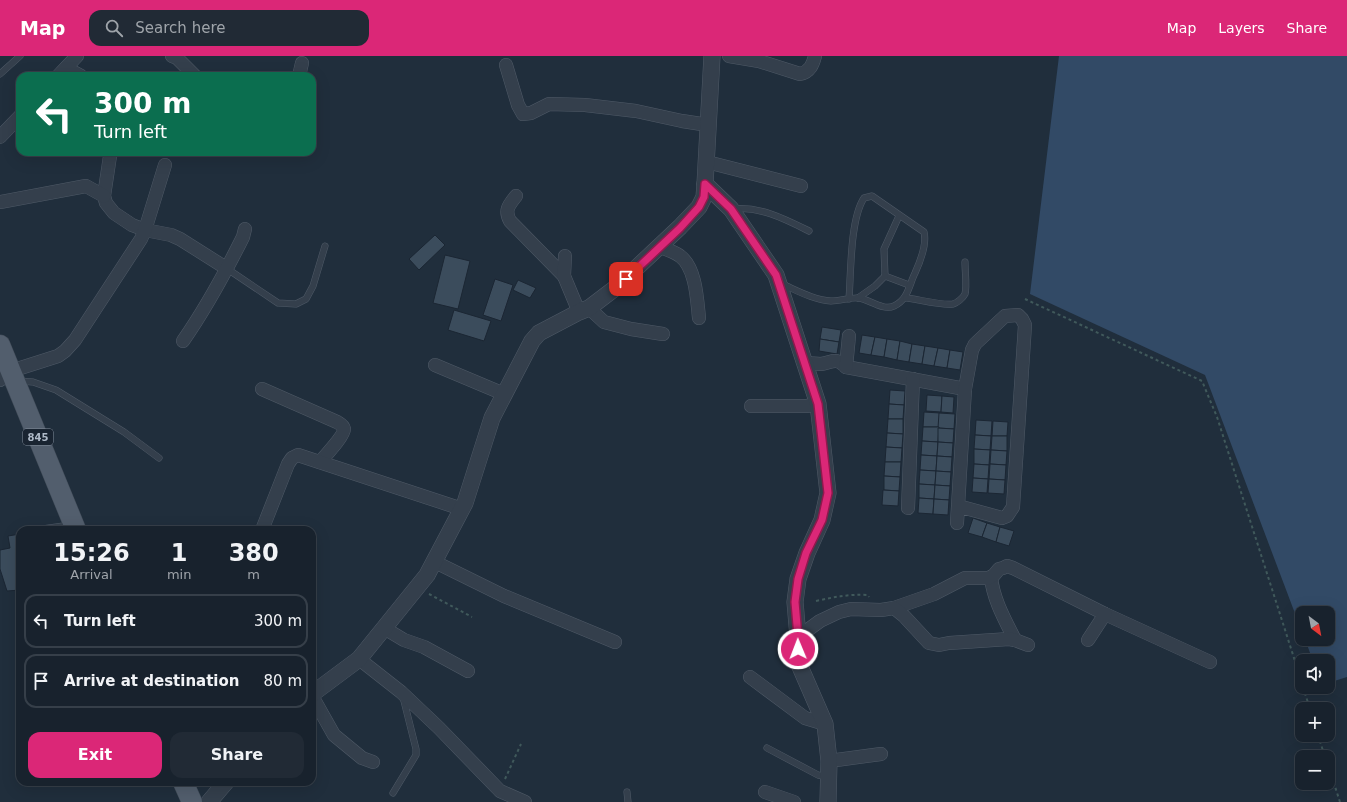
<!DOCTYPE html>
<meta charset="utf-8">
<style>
:root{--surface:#18222d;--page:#212a35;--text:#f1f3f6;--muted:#9fa4aa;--line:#363f49;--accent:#db2777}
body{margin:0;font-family:"DejaVu Sans",sans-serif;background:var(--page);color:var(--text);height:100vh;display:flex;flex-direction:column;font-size:15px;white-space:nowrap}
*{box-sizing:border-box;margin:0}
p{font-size:13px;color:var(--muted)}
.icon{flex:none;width:22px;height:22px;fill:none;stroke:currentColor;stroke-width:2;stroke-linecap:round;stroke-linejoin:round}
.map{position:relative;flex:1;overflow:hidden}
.drawer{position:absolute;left:16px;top:470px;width:300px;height:260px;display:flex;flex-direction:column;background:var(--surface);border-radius:12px;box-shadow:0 4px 16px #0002,0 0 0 1px var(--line)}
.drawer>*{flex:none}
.guide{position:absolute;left:16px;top:16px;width:300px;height:84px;border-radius:12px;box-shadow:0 4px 16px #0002,0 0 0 1px var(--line);background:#0b6e4f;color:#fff;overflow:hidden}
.needle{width:26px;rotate:148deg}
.buttons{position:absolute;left:1295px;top:550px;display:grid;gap:8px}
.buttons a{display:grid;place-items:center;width:40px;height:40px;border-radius:8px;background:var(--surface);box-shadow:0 4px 16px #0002,0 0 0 1px var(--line);font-size:20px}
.pin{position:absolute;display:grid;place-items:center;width:34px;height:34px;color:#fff;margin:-17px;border-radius:8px;box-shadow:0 2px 6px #0006}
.me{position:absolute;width:44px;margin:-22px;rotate:359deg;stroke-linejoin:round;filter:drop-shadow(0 0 3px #0008)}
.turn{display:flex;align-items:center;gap:14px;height:84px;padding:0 12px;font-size:18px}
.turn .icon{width:52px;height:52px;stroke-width:2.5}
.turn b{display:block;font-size:28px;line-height:34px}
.eta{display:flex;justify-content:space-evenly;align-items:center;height:68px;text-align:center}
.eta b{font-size:24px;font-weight:700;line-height:28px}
.action{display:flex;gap:8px;margin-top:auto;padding:8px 12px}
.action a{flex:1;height:46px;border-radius:12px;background:var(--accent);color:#fff;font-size:16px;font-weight:700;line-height:46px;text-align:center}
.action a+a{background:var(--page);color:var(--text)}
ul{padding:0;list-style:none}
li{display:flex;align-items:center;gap:12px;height:54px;margin:0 8px 6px;padding:0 4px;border:2px solid var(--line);border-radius:12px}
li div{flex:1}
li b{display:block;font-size:15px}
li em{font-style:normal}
header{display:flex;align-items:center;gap:24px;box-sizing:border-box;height:56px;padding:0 20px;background:var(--accent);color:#fff}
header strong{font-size:19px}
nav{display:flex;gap:22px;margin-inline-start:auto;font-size:14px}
.search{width:280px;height:36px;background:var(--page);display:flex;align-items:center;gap:10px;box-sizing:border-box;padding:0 14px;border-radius:12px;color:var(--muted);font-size:15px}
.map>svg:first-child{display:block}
.water{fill:#324a66}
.building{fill:#3b4c5c;stroke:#1b2633}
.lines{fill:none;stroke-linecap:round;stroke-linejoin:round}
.service-casing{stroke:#4f5a67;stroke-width:7}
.minor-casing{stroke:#4f5a67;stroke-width:14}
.tertiary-casing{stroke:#4f5a67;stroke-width:17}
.primary-casing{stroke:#404b58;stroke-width:21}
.path{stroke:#40595b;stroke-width:2;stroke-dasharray:3 3;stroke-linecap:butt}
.service{stroke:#343f4c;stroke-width:6}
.minor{stroke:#343f4c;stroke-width:13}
.tertiary{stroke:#343f4c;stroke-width:16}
.primary{stroke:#525e6d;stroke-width:20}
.route-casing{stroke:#8e194d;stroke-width:10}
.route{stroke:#db2777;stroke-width:7}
.labels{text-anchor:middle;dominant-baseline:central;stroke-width:3.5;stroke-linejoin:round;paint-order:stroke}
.shield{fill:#192431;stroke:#828d9b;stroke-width:1}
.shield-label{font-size:10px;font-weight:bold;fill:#afbac8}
</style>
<header>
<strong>Map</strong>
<div class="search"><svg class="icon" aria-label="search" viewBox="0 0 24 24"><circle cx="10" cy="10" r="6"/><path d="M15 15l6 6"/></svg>Search here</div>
<nav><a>Map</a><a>Layers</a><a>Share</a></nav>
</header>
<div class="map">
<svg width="1347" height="746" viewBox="0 0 1347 746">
<rect width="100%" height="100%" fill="#202e3c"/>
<path class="water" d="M1059,0H1347V621L1328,627V605H1313L1305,583H1328V557H1302V576L1205,319L1030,238Z"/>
<g class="building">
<path d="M435,179L445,189L419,214L409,203Z"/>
<path d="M445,199L470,205L458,253L433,247Z"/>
<path d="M495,223L513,229L501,265L483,259Z"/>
<path d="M518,224L536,232L530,242L513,234Z"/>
<path d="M454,254L491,265L484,285L448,274Z"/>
<path d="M822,271L841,274L839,286L820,283Z"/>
<path d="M862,279L875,281L871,299L859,297Z"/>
<path d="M875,281L887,283L884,301L871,299Z"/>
<path d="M820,283L839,286L837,298L819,295Z"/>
<path d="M887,283L900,285L897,304L884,301Z"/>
<path d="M900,285L912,288L909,306L897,304Z"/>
<path d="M912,288L925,290L922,308L909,306Z"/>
<path d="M925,290L938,292L934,310L922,308Z"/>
<path d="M938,292L950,294L947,312L934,310Z"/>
<path d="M950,294L963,296L960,314L947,312Z"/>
<path d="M890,334L905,335L904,349L889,348Z"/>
<path d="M927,339L942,340L941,356L926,355Z"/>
<path d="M942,340L954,341L953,357L941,356Z"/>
<path d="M889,348L904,349L903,363H888Z"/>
<path d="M924,356L940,357L939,371H923Z"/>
<path d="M939,357L955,358L954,373L938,372Z"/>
<path d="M888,363H903V378L887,377Z"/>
<path d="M976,364L992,365L991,380L975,379Z"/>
<path d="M993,365L1008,366L1007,380H992Z"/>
<path d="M923,371H939L938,386L922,385Z"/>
<path d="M938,372L954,373L953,387L938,386Z"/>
<path d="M887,377L903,378L902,392L886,391Z"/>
<path d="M975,379L991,380L990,394L974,393Z"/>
<path d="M992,380H1007V395L991,394Z"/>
<path d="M922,385L938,386L937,400L921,399Z"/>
<path d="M938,386L953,387L952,401L937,400Z"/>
<path d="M886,391L902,392L901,406H885Z"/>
<path d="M974,393L990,394L989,409L974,408Z"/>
<path d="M991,394L1007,395L1006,409L990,408Z"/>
<path d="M921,399L937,400L936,415L920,414Z"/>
<path d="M937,400L952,401L951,416L936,415Z"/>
<path d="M885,406H901L900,421L884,420Z"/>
<path d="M974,408L989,409L988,423L973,422Z"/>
<path d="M990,408L1006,409L1005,424L989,423Z"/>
<path d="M920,414L936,415L935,429L919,428Z"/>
<path d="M936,415L951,416L950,430L935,429Z"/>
<path d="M884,420L900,421L899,435L884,434Z"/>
<path d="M973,422L988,423L987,437L972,436Z"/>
<path d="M989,423L1005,424L1004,438L988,437Z"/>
<path d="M919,428L935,429L934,443L919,442Z"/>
<path d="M935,429L950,430L949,444L934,443Z"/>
<path d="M883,434L899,435L898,450L882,449Z"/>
<path d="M919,442L934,443L933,458L918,457Z"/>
<path d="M934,443L949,444L948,459L933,458Z"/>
<path d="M973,462L987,467L982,481L968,477Z"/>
<path d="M987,467L1000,471L996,486L982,481Z"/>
<path d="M1000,471L1014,475L1009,490L996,486Z"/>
<path d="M20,478V534L7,535L0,513V494L10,492L8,480Z"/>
</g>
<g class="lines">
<defs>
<g id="service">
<path d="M0,18L20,0"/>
<path d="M732,153C760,150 785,163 809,175"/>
<path d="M899,160L884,193L885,220L909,229"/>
<path d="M226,212L278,247L296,248L306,243L313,230L325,190"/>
<path d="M782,228C798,235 814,244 831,245C839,245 853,241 859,242C870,244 883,255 894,250C908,244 909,229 915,217C920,206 927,188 924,176L872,140L864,142C850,163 851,217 849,243"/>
<path d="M858,242L875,230L885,220"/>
<path d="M906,242C917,243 943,250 953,248C957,247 963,242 965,238C967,231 965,215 965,206"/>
<path d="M19,325L33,326L56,334L124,376L159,402"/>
<path d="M42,473L70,469"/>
<path d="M767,692L818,719L828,721"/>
<path d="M627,736L628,746"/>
<path d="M393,737L416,699V693L403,641"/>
</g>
<g id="minor">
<path d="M172,0L177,2L195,20"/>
<path d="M729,0L759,5L800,18C810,16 813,8 815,0"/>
<path d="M506,9L518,49L523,58L531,57L549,48L585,49L636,55L682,65L708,69"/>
<path d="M66,12L81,20"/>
<path d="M58,20L77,0"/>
<path d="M299,20L302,7"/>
<path d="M0,81L20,60"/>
<path d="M110,100L104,140L106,147L114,157L132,169L145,174L171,179L180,183L226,212"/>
<path d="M707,106L801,130"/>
<path d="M516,140C509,149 504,154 510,165L564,220"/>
<path d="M0,146L86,130L104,140"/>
<path d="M659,191C666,193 673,195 680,200C696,212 697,243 699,262"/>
<path d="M565,200L564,220L579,256"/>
<path d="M589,252L604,266L631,273L663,278"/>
<path d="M183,285C206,252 225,217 243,181L245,173"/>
<path d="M804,307C810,307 816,308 821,308C833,306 836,301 846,311L965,333"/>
<path d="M435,309L504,338"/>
<path d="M846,311L849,280"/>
<path d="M0,324L11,315L58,300L65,295L75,284L141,183L145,174L165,109"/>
<path d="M262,333L337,366C340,368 343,369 344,373C344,380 325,400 320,406"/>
<path d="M751,350H807L818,348"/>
<path d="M908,452L913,323"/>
<path d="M957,467L958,450L965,333L972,294L975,288L1005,260L1018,259L1022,263L1025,269L1013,451L1007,460L1002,462L958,450"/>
<path d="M262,474L288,408L292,402L298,399L462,453"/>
<path d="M435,506L504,540L615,586"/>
<path d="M991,521C993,543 1005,564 1015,584"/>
<path d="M894,552L934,538L965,522H989L994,519L999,513L1003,512L1007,510L1013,512L1105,558L1210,606"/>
<path d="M384,572L404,584L424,591L468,615"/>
<path d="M798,581L820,565L839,556L851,553L881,554L894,552L904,560L929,587L939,589L949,587L1009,583L1015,584L1028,589"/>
<path d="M1088,584L1105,558"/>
<path d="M359,603L401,636L439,672L500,735L525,746"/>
<path d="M750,621L805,662L825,668"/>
<path d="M312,640L334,679L362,702L373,706"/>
<path d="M829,705L881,698"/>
<path d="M765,736L794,746"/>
</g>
<g id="tertiary">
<path d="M705,128L731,153L776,219L818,348L828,437L822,464L807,497L798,523L795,546L798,581V606L825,668L829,705L828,746"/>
<path d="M312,638L359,603L427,519L465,447L492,362L532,285L539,277L579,256L589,252L614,233L680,171L699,151L704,141L705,128L712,0"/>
<path d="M209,746L226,726"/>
</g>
<g id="primary">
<path d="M0,289L76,474"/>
<path d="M183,726L192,746"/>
</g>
</defs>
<use href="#service" class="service-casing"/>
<use href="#minor" class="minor-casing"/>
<use href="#tertiary" class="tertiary-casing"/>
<use href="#primary" class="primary-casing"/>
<g class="path">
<path d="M1025,243L1202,325L1217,361L1302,627"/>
<path d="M429,538L472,561"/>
<path d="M816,545C834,541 849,538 868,539L869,541"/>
<path d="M1303,631L1310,653"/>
<path d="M1318,679L1325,701"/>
<path d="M1328,709L1340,746"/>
<path d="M505,723L521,688"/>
</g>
<use href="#service" class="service"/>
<use href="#minor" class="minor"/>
<use href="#tertiary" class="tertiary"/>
<use href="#primary" class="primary"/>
</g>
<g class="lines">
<defs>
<path id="route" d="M626,223L680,172L699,151L704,141L705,128L731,153L776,219L818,348L828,437L822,464L806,497L798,523L795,546L798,581V593"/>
</defs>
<use href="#route" class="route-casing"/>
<use href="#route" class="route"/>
</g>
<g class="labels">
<rect class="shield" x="23" y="373" width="30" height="16" rx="3"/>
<g class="shield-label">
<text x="38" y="381">845</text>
</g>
</g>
</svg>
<div class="buttons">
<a><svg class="needle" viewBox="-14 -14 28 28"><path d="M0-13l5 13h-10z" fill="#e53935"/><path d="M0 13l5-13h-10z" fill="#9fa4aa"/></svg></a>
<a><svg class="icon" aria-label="sound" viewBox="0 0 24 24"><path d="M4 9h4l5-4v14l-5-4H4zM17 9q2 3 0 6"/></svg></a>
<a>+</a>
<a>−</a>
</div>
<div class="pin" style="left:626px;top:223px;background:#d93025"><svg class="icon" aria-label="arrive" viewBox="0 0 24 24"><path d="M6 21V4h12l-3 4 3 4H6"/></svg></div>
<svg class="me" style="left:798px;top:593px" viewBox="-20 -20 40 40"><circle r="17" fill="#db2777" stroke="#fff" stroke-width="3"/><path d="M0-11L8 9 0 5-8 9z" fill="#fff"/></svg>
<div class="guide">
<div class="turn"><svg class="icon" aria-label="left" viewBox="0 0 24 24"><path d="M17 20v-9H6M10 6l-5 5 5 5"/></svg><div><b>300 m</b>Turn left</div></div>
</div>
<section class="drawer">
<div class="eta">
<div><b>15:26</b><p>Arrival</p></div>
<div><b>1</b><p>min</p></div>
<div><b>380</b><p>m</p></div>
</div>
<ul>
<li><svg class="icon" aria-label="left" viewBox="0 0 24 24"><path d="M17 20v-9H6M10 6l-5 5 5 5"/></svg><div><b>Turn left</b></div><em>300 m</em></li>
<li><svg class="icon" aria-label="arrive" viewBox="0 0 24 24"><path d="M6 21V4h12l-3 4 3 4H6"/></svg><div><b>Arrive at destination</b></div><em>80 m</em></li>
</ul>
<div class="action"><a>Exit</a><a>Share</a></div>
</section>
</div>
